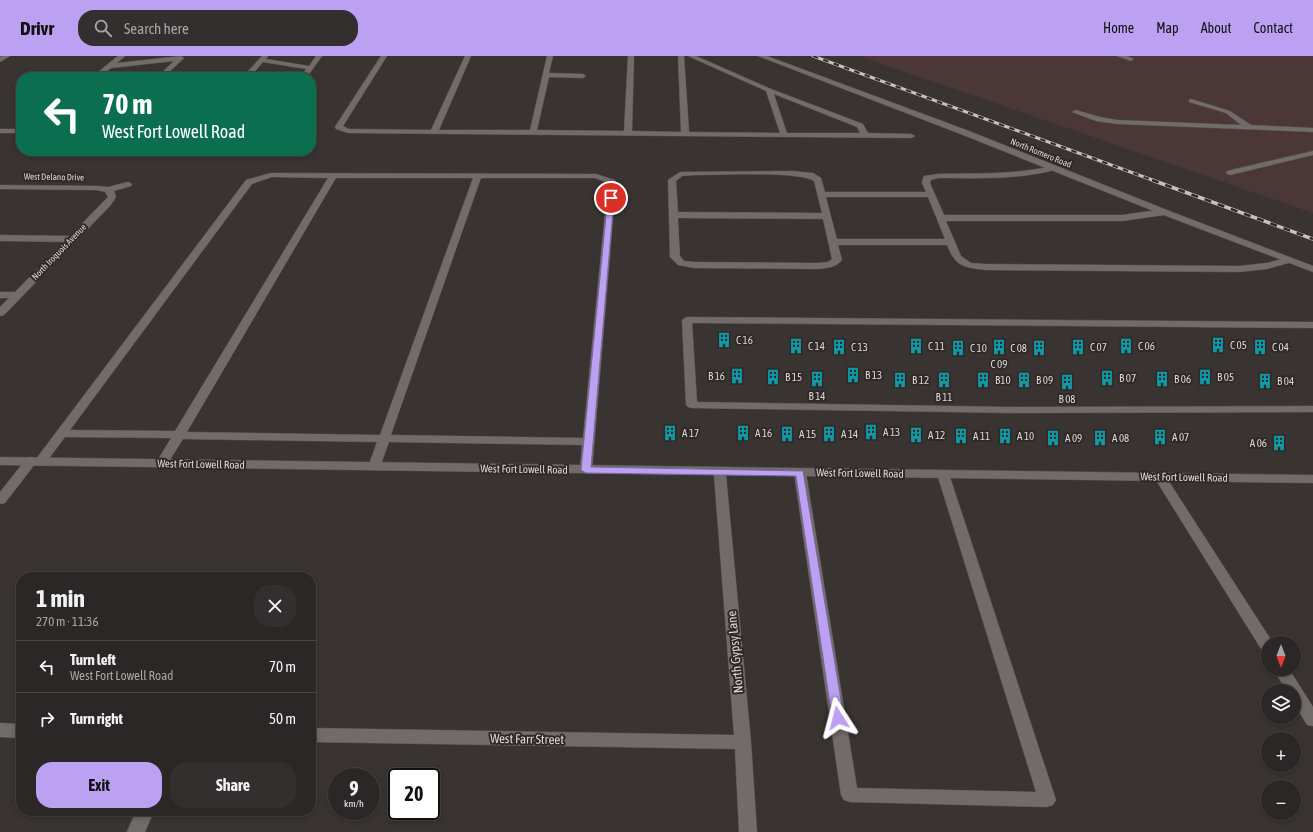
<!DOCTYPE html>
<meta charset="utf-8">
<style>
:root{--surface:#2b2726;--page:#332f2e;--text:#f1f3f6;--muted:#a6a5a7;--line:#474443;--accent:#bca0f2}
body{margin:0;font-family:"Asap Condensed",sans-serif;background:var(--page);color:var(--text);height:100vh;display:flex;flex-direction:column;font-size:15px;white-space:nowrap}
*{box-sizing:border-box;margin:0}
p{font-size:13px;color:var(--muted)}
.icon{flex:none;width:22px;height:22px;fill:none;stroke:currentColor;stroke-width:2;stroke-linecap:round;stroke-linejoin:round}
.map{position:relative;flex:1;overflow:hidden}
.details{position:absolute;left:16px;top:516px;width:300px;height:244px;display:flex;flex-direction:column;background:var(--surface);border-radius:16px;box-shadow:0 2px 6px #0003,0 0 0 1px var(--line)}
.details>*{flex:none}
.top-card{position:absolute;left:16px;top:16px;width:300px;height:84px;border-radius:16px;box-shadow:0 2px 6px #0003,0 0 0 1px var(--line);background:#0b6e4f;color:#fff;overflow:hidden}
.needle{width:26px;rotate:180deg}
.buttons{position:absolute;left:1261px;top:580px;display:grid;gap:8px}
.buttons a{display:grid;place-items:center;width:40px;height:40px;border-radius:50%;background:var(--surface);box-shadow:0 2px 6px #0003,0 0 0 1px var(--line);font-size:20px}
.speed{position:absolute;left:328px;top:712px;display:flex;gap:8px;font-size:20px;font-weight:700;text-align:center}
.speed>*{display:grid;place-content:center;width:52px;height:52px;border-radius:50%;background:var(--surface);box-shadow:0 2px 6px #0003,0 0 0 1px var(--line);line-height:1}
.speed small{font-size:10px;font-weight:400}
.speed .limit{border:2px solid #111;border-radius:6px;background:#fff;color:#111}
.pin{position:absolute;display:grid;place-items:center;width:34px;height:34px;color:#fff;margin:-17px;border:2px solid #fff;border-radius:50%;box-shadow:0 1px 4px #0007}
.me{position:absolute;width:44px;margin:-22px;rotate:351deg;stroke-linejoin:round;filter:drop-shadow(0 0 3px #0008)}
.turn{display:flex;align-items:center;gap:14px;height:84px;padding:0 20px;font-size:18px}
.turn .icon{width:52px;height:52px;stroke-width:2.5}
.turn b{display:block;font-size:28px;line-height:34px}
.round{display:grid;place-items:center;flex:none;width:42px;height:42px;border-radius:16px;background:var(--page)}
.head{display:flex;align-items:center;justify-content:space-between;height:68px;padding:0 20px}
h1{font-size:24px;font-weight:700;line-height:30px}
.cta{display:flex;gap:8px;margin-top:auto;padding:8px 20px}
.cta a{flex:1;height:46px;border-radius:16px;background:var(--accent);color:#111;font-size:16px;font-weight:700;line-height:46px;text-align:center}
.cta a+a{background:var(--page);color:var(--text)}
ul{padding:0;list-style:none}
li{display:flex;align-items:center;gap:12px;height:52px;padding:0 20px;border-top:1px solid var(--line)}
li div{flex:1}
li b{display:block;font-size:15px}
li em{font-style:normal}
header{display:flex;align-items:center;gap:24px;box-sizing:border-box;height:56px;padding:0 20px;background:var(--accent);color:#111}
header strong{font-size:19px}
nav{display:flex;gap:22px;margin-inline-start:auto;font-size:14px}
.search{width:280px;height:36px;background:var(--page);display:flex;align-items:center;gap:10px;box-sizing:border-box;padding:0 14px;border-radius:16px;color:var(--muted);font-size:15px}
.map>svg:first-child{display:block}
.industrial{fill:#4c3737}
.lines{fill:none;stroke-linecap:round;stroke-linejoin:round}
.lane-casing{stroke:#54504f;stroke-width:1}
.street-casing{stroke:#54504f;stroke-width:1}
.lane{fill:#716b69;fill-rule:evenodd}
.street{fill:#716b69;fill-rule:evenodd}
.rail-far1-casing{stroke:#c5c1c0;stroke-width:3}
.rail-casing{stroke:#c5c1c0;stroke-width:3.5}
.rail-far1{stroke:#2f2a28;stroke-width:2;stroke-dasharray:5.5;stroke-linecap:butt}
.rail{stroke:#2f2a28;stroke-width:2.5;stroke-dasharray:7;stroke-linecap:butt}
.route{fill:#bca0f2;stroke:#7a689d}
.labels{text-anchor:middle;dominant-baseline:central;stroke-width:4;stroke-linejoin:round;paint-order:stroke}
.far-street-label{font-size:9px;fill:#dbd7d6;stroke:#2f2a28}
.poi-label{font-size:11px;fill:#dbd7d6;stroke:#2f2a28;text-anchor:start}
.street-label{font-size:11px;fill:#dbd7d6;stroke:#2f2a28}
.near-street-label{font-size:13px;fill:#dbd7d6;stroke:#2f2a28}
</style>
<header>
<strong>Drivr</strong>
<div class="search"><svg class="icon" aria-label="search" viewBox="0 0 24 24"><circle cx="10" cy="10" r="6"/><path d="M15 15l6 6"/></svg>Search here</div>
<nav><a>Home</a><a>Map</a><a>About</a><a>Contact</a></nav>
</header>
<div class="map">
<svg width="1313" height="776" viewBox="0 0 1313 776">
<rect width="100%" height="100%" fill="#393432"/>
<path class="industrial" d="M859,0H1313V157Z"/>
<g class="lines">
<defs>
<g id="lane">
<path d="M3,0H10L0,6V1Z"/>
<path d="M118,0H125L117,7L181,0L184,2L164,21H157L174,5L111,12L99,21H92Z"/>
<path d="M262,0H268L266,3L309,10L316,0H322L307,21H301L306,13L263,6L250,21H243Z"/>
<path d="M381,0H387L343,70L349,73L431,74L465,0H471L439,74H530L547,0H553L549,17L583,18L586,20L583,22L549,21L537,74L624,75L628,0H634L632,75L681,76L678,0H684L689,76L780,77L766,35L688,0H696L771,33L863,68L868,77L911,78L915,80L911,82L348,77L336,73L335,71ZM774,38L857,71L860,77H787Z"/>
<path d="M1117,0H1127L1134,3L1131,5Z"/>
<path d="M1191,43L1230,55L1251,69L1313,72V76L1117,68L1096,65L1072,56L1076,54L1100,61L1117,64L1241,69L1226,57L1189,46V44Z"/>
<rect x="0" y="73" width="21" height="4"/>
<path d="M1313,95V99L1230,119L1226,117L1227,115Z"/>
<path d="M1052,110H1055V114C1016,124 978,122 938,122L931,124L930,127L944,159H1122L1164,153L1168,156L1164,159L1122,165H946L961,200L971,207L985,208L1239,210L1267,207L1289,201L1294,204L1292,206L1267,213L1239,216L985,214C963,211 956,211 947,189H838L842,204C835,212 827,212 817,213L694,212L678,209L670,201L668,124L680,116L792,115L813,117L821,122L825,136H926L922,127L923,122L924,120L938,118C977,117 1014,119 1052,110ZM696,119C720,119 798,115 814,125L822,157L678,156L676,125L682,120ZM826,141H928L945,183H837ZM678,162L823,163L832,203L828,206L817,207L694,206L684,205L680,200Z"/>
<path d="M271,117L596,118L615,124L616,126L592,414L590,417H582L580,414L582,389L389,386L380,411L378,414H370L368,411L377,386L183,383L166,410H158L156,407L171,382L65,381L44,409L40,410L35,408L5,447L0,448V436L27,402L31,401L36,403L246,124ZM272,121L328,122L175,375L70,374L252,128ZM336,122H473L380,379L187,376ZM481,122H595L608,127L583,382L391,379Z"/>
<path d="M0,179L71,180L75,183L71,186L0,185Z"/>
<path d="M687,261L1313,266V272L692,267L697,346L1012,351L1313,350V356L1012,357L692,352L688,351L686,349L682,264Z"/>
<path d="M800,413L804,414L806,417L857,732L1036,736L937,418L939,415H947L949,418L1056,744L1053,749L1047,751L850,746L844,744L841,739L794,417L796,414Z"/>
<path d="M1160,417L1164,418L1166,421L1273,587H1268V598L1263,596L1154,421L1156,418Z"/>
<path d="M1273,613H1289L1313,651V670L1307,669L1294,647V635H1287Z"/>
<path d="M136,755H154L145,776H127Z"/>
</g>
<g id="street">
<path d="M758,0H767L969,75L1167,154L1313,210V216L1161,158L963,79Z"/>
<path d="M128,126L132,128L131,130L114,135L116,141L110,150L4,259L0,260V251L9,242H0V236H15L108,141L105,136L97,134L0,133V129L97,130L108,131Z"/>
<path d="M0,401L1313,419V427L726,419L751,686L757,776H739L735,693L311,686V672L734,679L714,419L0,409Z"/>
<path d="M0,667L21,668V682L0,681Z"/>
</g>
</defs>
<use href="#lane" class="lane-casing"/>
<use href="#street" class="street-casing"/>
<use href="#lane" class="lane"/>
<use href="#street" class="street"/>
<defs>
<path id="rail-far1" d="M813,0L1155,125"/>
<path id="rail" d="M1152,124L1313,183"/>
</defs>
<use href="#rail-far1" class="rail-far1-casing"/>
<use href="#rail" class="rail-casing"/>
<use href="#rail-far1" class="rail-far1"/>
<use href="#rail" class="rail"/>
</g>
<path class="route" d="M608,140L614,142L591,411L803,415L844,662L842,666L838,667L834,666L832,662L796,420L586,417L581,414Z"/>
<defs>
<symbol id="building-bare" viewBox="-9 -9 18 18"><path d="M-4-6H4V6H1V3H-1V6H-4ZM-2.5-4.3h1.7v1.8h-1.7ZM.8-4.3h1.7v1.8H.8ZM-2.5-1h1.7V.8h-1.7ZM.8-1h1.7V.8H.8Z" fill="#0f9aa8" stroke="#2f2a28" stroke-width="2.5" paint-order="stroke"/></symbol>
</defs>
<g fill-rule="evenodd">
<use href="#building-bare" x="713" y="273" width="22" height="22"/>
<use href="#building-bare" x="1207" y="278" width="22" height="22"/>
<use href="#building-bare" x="785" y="279" width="22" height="22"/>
<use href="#building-bare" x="905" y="279" width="22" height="22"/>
<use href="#building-bare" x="1115" y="279" width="22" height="22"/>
<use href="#building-bare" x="828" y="280" width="22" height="22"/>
<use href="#building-bare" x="988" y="280" width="22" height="22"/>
<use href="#building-bare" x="1067" y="280" width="22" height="22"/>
<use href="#building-bare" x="1249" y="280" width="22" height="22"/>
<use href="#building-bare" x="947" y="281" width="22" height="22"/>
<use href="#building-bare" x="1028" y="281" width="22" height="22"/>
<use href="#building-bare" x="842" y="308" width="22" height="22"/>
<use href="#building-bare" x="726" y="309" width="22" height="22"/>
<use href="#building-bare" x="762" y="310" width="22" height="22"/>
<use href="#building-bare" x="1194" y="310" width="22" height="22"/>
<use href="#building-bare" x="1096" y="311" width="22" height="22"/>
<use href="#building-bare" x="806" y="312" width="22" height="22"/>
<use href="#building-bare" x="1151" y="312" width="22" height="22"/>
<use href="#building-bare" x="889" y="313" width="22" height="22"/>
<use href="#building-bare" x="933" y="313" width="22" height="22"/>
<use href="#building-bare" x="972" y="313" width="22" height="22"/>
<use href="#building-bare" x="1013" y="313" width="22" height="22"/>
<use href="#building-bare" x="1254" y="314" width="22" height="22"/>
<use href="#building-bare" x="1056" y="315" width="22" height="22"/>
<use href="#building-bare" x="860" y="365" width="22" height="22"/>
<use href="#building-bare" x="659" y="366" width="22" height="22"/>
<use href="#building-bare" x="732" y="366" width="22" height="22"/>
<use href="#building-bare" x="776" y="367" width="22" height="22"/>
<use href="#building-bare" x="818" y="367" width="22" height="22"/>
<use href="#building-bare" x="905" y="368" width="22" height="22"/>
<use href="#building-bare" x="950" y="369" width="22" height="22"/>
<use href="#building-bare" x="994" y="369" width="22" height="22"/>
<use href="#building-bare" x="1149" y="370" width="22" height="22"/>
<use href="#building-bare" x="1042" y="371" width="22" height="22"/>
<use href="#building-bare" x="1089" y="371" width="22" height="22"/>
<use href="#building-bare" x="1268" y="376" width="22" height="22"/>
</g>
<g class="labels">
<g class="far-street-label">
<text transform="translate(1041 97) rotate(22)">North Romero Road</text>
<text transform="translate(54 121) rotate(1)">West Delano Drive</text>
<text transform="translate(59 196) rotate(-46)">North Iroquois Avenue</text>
</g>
<g class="poi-label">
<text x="736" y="284">C 16</text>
<text x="1230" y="289">C 05</text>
<text x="808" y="290">C 14</text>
<text x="928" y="290">C 11</text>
<text x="1138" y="290">C 06</text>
<text x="851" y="291">C 13</text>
<text x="1090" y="291">C 07</text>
<text x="1272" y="291">C 04</text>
<text x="970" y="292">C 10</text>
<text x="1027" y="292" text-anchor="end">C 08</text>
<text x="999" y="308" text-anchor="middle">C 09</text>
<text x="865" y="319">B 13</text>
<text x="725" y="320" text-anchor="end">B 16</text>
<text x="785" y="321">B 15</text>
<text x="1217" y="321">B 05</text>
<text x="1119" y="322">B 07</text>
<text x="1174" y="323">B 06</text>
<text x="912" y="324">B 12</text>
<text x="995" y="324">B10</text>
<text x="1036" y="324">B 09</text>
<text x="1277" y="325">B 04</text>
<text x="817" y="340" text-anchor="middle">B 14</text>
<text x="944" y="341" text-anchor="middle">B 11</text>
<text x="1067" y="343" text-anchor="middle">B 08</text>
<text x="883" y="376">A 13</text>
<text x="682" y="377">A 17</text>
<text x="755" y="377">A 16</text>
<text x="799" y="378">A 15</text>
<text x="841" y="378">A 14</text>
<text x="928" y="379">A 12</text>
<text x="973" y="380">A 11</text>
<text x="1017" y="380">A 10</text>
<text x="1172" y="381">A 07</text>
<text x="1065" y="382">A 09</text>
<text x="1112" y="382">A 08</text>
<text x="1267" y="387" text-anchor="end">A 06</text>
</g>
<g class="street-label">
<text transform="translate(201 408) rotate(1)">West Fort Lowell Road</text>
<text transform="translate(524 413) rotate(1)">West Fort Lowell Road</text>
<text transform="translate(860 417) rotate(1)">West Fort Lowell Road</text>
<text transform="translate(1184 421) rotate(1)">West Fort Lowell Road</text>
</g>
<g class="near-street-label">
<text transform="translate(735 596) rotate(-95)">North Gypsy Lane</text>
<text transform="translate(527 683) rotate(1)">West Farr Street</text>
</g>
</g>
</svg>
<div class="buttons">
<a><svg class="needle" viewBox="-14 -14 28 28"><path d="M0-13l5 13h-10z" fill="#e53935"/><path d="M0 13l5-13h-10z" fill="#a6a5a7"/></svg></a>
<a><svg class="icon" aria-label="layers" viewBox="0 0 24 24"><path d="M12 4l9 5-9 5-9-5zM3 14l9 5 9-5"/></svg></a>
<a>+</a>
<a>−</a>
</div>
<div class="speed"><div>9<small>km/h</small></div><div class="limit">20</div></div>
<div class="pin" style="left:611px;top:142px;background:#d93025"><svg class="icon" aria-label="arrive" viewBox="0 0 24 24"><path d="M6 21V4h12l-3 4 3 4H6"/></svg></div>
<svg class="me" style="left:838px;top:662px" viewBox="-20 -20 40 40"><path d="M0-17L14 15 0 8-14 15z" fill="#bca0f2" stroke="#fff" stroke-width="4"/></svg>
<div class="top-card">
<div class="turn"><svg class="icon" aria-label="left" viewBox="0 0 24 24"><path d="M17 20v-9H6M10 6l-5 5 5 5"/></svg><div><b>70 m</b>West Fort Lowell Road</div></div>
</div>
<section class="details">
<div class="head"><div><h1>1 min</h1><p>270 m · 11:36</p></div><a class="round"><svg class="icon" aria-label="close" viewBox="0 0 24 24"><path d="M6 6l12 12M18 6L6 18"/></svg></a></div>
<ul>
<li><svg class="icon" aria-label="left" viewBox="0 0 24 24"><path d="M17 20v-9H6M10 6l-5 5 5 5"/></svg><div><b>Turn left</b><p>West Fort Lowell Road</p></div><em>70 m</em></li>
<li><svg class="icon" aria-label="right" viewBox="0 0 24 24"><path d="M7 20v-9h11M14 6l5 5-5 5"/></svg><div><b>Turn right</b></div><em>50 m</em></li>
</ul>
<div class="cta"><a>Exit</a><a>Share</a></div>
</section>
</div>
